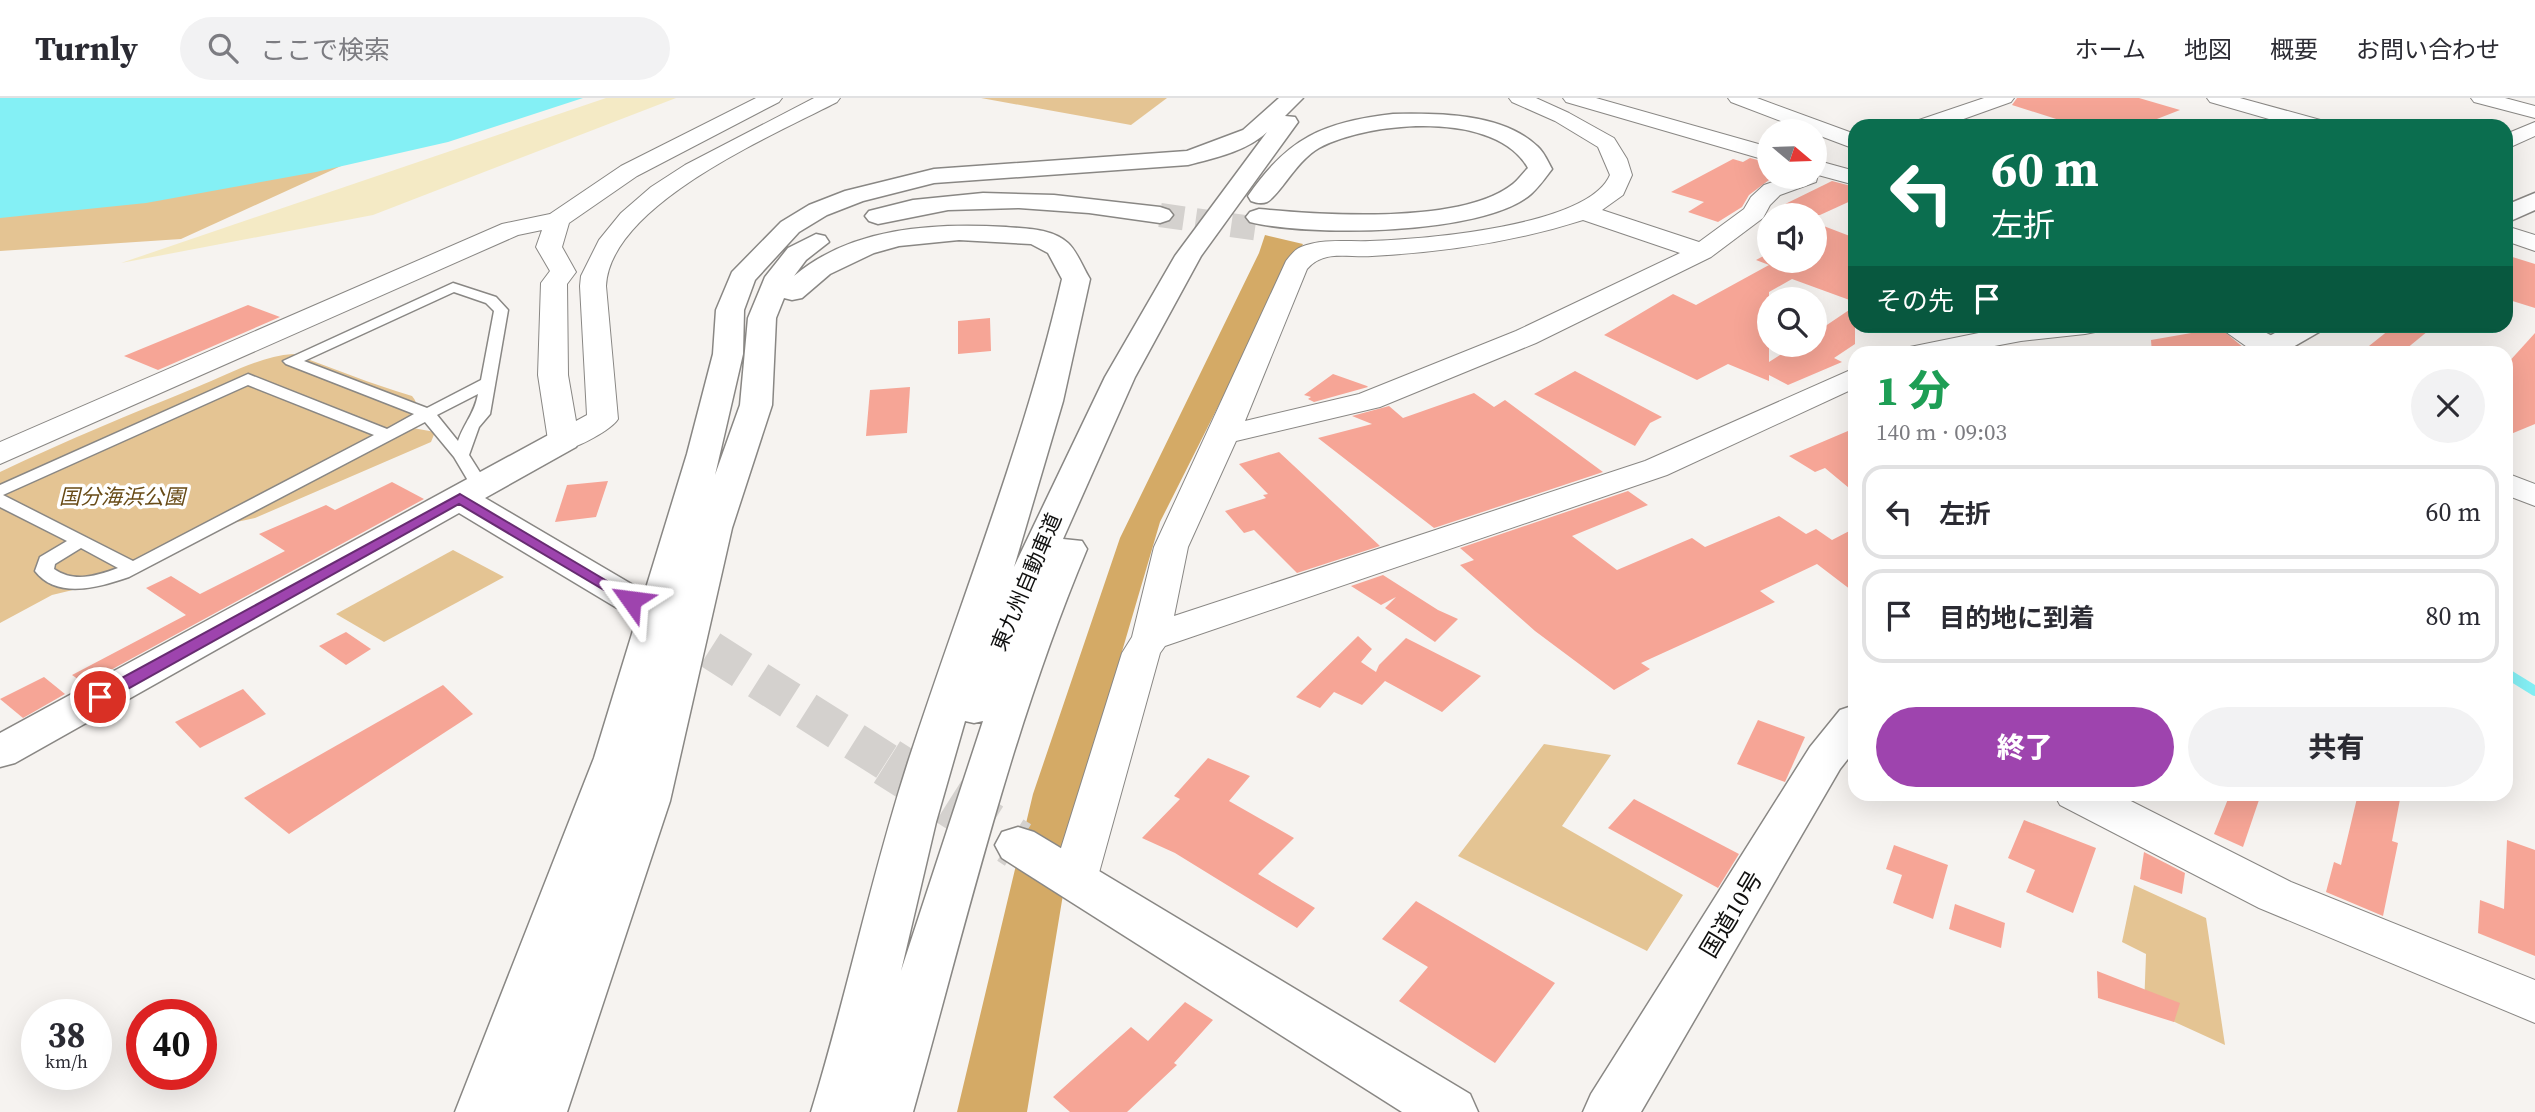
<!DOCTYPE html>
<html lang="ja">
<meta charset="utf-8">
<style>
:root{--surface:#fff;--page:#f2f2f3;--text:#2b2b33;--muted:#7c7c81;--line:#e1e1e2;--accent:#9e44ae}
body{margin:0;font-family:"Source Serif 4","Noto Sans JP",serif;background:var(--page);color:var(--text);height:100vh;display:flex;flex-direction:column;font-size:26px;white-space:nowrap}
*{box-sizing:border-box;margin:0}
p{font-size:23px;color:var(--muted)}
.icon{flex:none;width:38px;height:38px;fill:none;stroke:currentColor;stroke-width:2;stroke-linecap:round;stroke-linejoin:round}
.map{position:relative;flex:1;overflow:hidden}
.panel{position:absolute;left:1848px;top:248px;width:665px;height:455px;display:flex;flex-direction:column;background:var(--surface);border-radius:21px;box-shadow:0 7px 28px #0002}
.panel>*{flex:none}
.hud{position:absolute;left:1848px;top:21px;width:665px;height:214px;border-radius:21px;box-shadow:0 7px 28px #0002;background:#0b6e4f;color:#fff;overflow:hidden}
.needle{width:46px;rotate:109deg}
.controls{position:absolute;left:1757px;top:21px;display:grid;gap:14px}
.controls a{display:grid;place-items:center;width:70px;height:70px;border-radius:50%;background:var(--surface);box-shadow:0 7px 28px #0002;font-size:35px}
.speed{position:absolute;left:21px;top:901px;display:flex;gap:14px;font-size:35px;font-weight:700;text-align:center}
.speed>*{display:grid;place-content:center;width:91px;height:91px;border-radius:50%;background:var(--surface);box-shadow:0 7px 28px #0002;line-height:1}
.speed small{font-size:18px;font-weight:400}
.speed .limit{border:10px solid #d22;background:#fff;color:#111}
.pin{position:absolute;display:grid;place-items:center;width:60px;height:60px;color:#fff;margin:-30px;border:4px solid #fff;border-radius:50%;box-shadow:0 2px 7px #0007}
.me{position:absolute;width:77px;margin:-38px;rotate:301deg;stroke-linejoin:round;filter:drop-shadow(0 0 5px #0008)}
.turn{display:flex;align-items:center;gap:24px;height:147px;padding:0 28px;font-size:32px}
.turn .icon{width:91px;height:91px;stroke-width:2.5}
.turn b{display:block;font-size:49px;line-height:60px}
.then{display:flex;align-items:center;height:66px;padding:0 28px;background:#0003;gap:14px;font-size:26px}
.round{display:grid;place-items:center;flex:none;width:74px;height:74px;border-radius:37px;background:var(--page)}
.head{display:flex;align-items:center;justify-content:space-between;height:119px;padding:0 28px}
h1{font-size:42px;font-weight:800;line-height:52px;color:#1e9e55}
.action{display:flex;gap:14px;margin-top:auto;padding:14px 28px}
.action a{flex:1;height:80px;border-radius:42px;background:var(--accent);color:#fff;font-size:28px;font-weight:800;line-height:80px;text-align:center}
.action a+a{background:var(--page);color:var(--text)}
ul{padding:0;list-style:none}
li{display:flex;align-items:center;gap:21px;height:94px;margin:0 14px 10px;padding:0 14px;border:4px solid var(--line);border-radius:21px}
li div{flex:1}
li b{display:block;font-size:26px}
li em{font-style:normal}
header{display:flex;align-items:center;gap:42px;box-sizing:border-box;height:98px;padding:0 35px;background:var(--surface);border-bottom:2px solid var(--line)}
header strong{font-size:33px}
nav{display:flex;gap:38px;margin-inline-start:auto;font-size:24px}
.search{width:490px;height:63px;background:var(--page);display:flex;align-items:center;gap:18px;box-sizing:border-box;padding:0 24px;border-radius:38px;color:var(--muted);font-size:26px}
.map>svg:first-child{display:block}
.green{fill:#e4c493}
.forest{fill:#d4aa66}
.sand{fill:#f4eac5}
.water{fill:#84f0f5}
.lines{fill:none;stroke-linecap:round;stroke-linejoin:round}
.stream{stroke:#84f0f5;stroke-width:10}
.building{fill:#f6a596}
.tertiary-tunnel-far1{stroke:#d4d1ce;stroke-width:38;stroke-dasharray:38 19;stroke-linecap:butt}
.tertiary-tunnel{stroke:#d4d1ce;stroke-width:49;stroke-dasharray:49 24;stroke-linecap:butt}
.motorway-tunnel{stroke:#d4d1ce;stroke-width:24;stroke-dasharray:24 12;stroke-linecap:butt}
.service-casing{stroke:#898784;stroke-width:3}
.minor-casing{stroke:#898784;stroke-width:2}
.tertiary-casing{stroke:#898784;stroke-width:3}
.trunk-casing{stroke:#898784;stroke-width:3}
.motorway-casing{stroke:#898784;stroke-width:3}
.service{fill:#fff;fill-rule:evenodd}
.minor{fill:#fff;fill-rule:evenodd}
.tertiary{fill:#fff;fill-rule:evenodd}
.trunk{fill:#fff;fill-rule:evenodd}
.motorway{fill:#fff;fill-rule:evenodd}
.route{fill:#9e44ae;stroke:#672c71;stroke-width:2}
.labels{text-anchor:middle;dominant-baseline:central;stroke-width:7;stroke-linejoin:round;paint-order:stroke}
.park-label{font-size:21px;font-style:italic;fill:#684b17;stroke:#fff}
.street-label{font-size:21px;fill:#10100f;stroke:#fff}
.near-street-label{font-size:24px;fill:#10100f;stroke:#fff}
</style>
<header>
<strong>Turnly</strong>
<div class="search"><svg class="icon" aria-label="search" viewBox="0 0 24 24"><circle cx="10" cy="10" r="6"/><path d="M15 15l6 6"/></svg>ここで検索</div>
<nav><a>ホーム</a><a>地図</a><a>概要</a><a>お問い合わせ</a></nav>
</header>
<div class="map">
<svg width="2535" height="1014" viewBox="0 0 2535 1014">
<rect width="100%" height="100%" fill="#f6f3f0"/>
<g class="green">
<path d="M0,0H490L181,141L0,153Z"/>
<path d="M981,0H1167L1131,27Z"/>
<path d="M293,256C333,270 371,286 412,298C421,308 416,318 413,330L435,334L431,344L255,420L232,425L102,485L52,497L0,525V374C65,343 131,316 197,289C227,277 261,258 293,256Z"/>
<path d="M453,452L504,479L384,544L336,516Z"/>
<path d="M1544,646L1611,657L1562,728L1683,797L1647,853L1458,758Z"/>
<path d="M2134,787L2206,820L2225,947L2144,910L2146,856L2122,844Z"/>
</g>
<path class="forest" d="M1265,137L1303,146L1256,233L1160,424L1079,700L1027,1014H957L1033,696L1120,440L1259,155Z"/>
<path class="sand" d="M606,0H676L373,117L121,165Z"/>
<path class="water" d="M0,0H583L448,44L316,74L146,105L0,120Z"/>
<g class="lines">
<path class="stream" d="M2506,575L2535,593"/>
</g>
<g class="building">
<path d="M2017,0H2139L2180,12L2139,28H2078L2012,7Z"/>
<path d="M1750,60L1769,65V82L1749,97L1742,109L1718,124L1688,114L1704,104L1671,94L1733,61L1743,64Z"/>
<path d="M1832,83L1855,89V101L1820,117H1767L1769,114Z"/>
<path d="M1821,127L1855,140V204L1792,181L1769,194V264L1796,247H1815V235L1855,208V246L1834,260L1842,264L1788,287L1769,277V283L1728,266L1697,282L1604,237L1673,196L1696,207L1769,167L1756,162L1769,155V163H1815V131Z"/>
<path d="M2506,157L2535,166V210L2506,201Z"/>
<path d="M248,207L280,219L158,272L124,258Z"/>
<path d="M990,220L991,253L958,256V223Z"/>
<path d="M2394,228H2434L2400,256H2359Z"/>
<path d="M2220,230L2244,250L2241,256H2152L2151,242Z"/>
<path d="M2535,235V326L2506,338V267Z"/>
<path d="M1575,273L1662,319L1650,325L1635,348L1534,296Z"/>
<path d="M1333,276L1367,288L1368,289L1314,304L1308,301L1311,299L1304,297Z"/>
<path d="M910,289L907,335L866,338L870,292Z"/>
<path d="M1474,295L1494,309L1505,302L1603,374L1434,430L1318,340L1372,326L1352,318L1389,308L1403,320Z"/>
<path d="M1855,330V395L1825,370L1815,374L1789,358Z"/>
<path d="M1279,354L1380,448L1297,475L1254,432L1244,435L1225,413L1266,400L1263,397L1268,396L1239,366Z"/>
<path d="M608,383L596,419L555,424L567,387Z"/>
<path d="M392,384L424,401L85,586L72,577L186,517L146,490L171,478L200,496L285,453L259,436L326,407L335,412Z"/>
<path d="M1628,393L1648,407L1572,438L1617,472L1692,440L1705,449L1779,418L1806,436L1816,431L1832,442L1855,430V495L1817,466L1760,493L1775,504L1641,565L1650,571L1614,592L1535,533L1460,467L1474,462L1460,450Z"/>
<path d="M1383,477L1438,512L1458,521L1435,544L1385,510L1396,499L1381,507L1351,488Z"/>
<path d="M346,534L371,551L346,567L319,548Z"/>
<path d="M1358,538L1372,551L1361,564L1376,574L1379,567L1406,540L1481,578L1442,614L1385,583L1362,607L1334,594L1320,610L1296,599Z"/>
<path d="M44,579L65,596L23,620L0,601Z"/>
<path d="M443,587L473,616L289,736L244,700Z"/>
<path d="M243,591L266,616L200,650L175,624Z"/>
<path d="M1758,622L1805,639L1785,684L1737,666Z"/>
<path d="M1208,660L1250,678L1229,703L1294,740L1258,776L1315,810L1297,830L1175,755L1142,740L1180,701L1174,698Z"/>
<path d="M2230,696H2261L2243,749L2214,736Z"/>
<path d="M2358,696H2401L2392,743L2398,745L2383,818L2326,794L2334,764L2341,767Z"/>
<path d="M1634,701L1739,756L1718,790L1608,730Z"/>
<path d="M2024,722L2096,750L2073,815L2026,794L2035,772L2008,760Z"/>
<path d="M2507,742L2535,752V858L2478,835L2480,802L2504,811Z"/>
<path d="M1894,747L1948,767L1933,821L1893,805L1902,777L1886,771Z"/>
<path d="M2144,754L2185,775L2182,796L2140,781Z"/>
<path d="M1416,803L1555,885L1495,965L1399,903L1428,869L1382,841Z"/>
<path d="M1955,806L2005,825L2001,850L1949,831Z"/>
<path d="M2097,873L2180,905L2174,924L2098,900Z"/>
<path d="M1185,904L1213,922L1174,965L1177,967L1127,1014H1070L1053,999L1131,929L1148,943Z"/>
</g>
<g class="lines">
<path class="tertiary-tunnel-far1" d="M662,521L890,666"/>
<path class="tertiary-tunnel" d="M887,664L1018,747"/>
<path class="motorway-tunnel" d="M1160,117L1259,131"/>
<defs>
<path id="service" d="M453,185L496,199L508,212L490,316L479,329L469,357L488,387L485,391H473L454,359L425,324L129,479C100,489 57,502 35,473L40,459L67,443L0,409V387L248,276L387,331L414,316L286,266L283,263ZM454,194L486,205L494,213L481,282L427,310L304,263ZM248,287L374,337L133,463L3,397ZM478,296C474,317 465,323 458,343L437,317ZM81,450L118,470C96,478 74,485 54,471L55,466Z"/>
<g id="minor">
<path d="M756,0H782L779,4L637,78L569,125L562,149L576,174L567,186L568,277L576,323L587,317L580,188L581,178L599,142L621,115L651,89L685,67L814,0H840L837,4C774,37 610,106 606,188L618,321C612,331 577,351 564,351C560,351 557,350 553,349L548,342L538,277L541,185L550,173L536,149L542,132L518,137L0,366V344L502,126L550,116L621,68Z"/>
<path d="M1509,0H1536L1569,15L1614,40L1627,61L1632,77L1623,97L1602,112L1699,144L1744,111L1751,99L1764,87L1787,79H1815V62L1855,73V87L1818,77L1816,84L1780,97L1770,107L1763,120L1711,159L1536,245L1380,309L1236,343L1188,449L1174,518L1645,363L1855,270V290L1667,377L1165,548L1160,555L1097,782L1090,795L1074,800L1058,795L1051,782L1122,555L1132,539L1154,449L1286,163C1290,158 1295,151 1301,149C1323,140 1347,144 1370,143C1422,141 1588,129 1610,77L1598,49L1555,23L1512,4ZM1583,122L1680,155L1516,233L1359,296L1245,323L1307,171C1324,151 1348,160 1372,158C1444,154 1514,144 1583,122Z"/>
<path d="M1563,0H1596L1769,49V63L1566,4Z"/>
<path d="M1728,0H1757L1855,36V51L1815,36V33H1807L1731,4Z"/>
<path d="M1984,0H2014L2011,4L1944,28H1913L1916,23Z"/>
<path d="M2207,0H2240L2324,23L2327,28H2293L2210,4Z"/>
<path d="M2471,0H2505L2535,8V20L2474,4Z"/>
<path d="M2535,24V38L2506,51V36Z"/>
<path d="M2506,128L2535,137V153L2506,143Z"/>
<path d="M2013,228H2099L2095,234L2085,236L2021,243L1952,256H1901L1905,250Z"/>
<path d="M2222,228C2248,226 2275,232 2291,256H2257L2226,234Z"/>
<path d="M2506,375L2535,386V408L2506,397Z"/>
<path d="M2054,696H2117L2291,784L2535,882V925L2259,810L2060,707Z"/>
</g>
<g id="tertiary">
<path d="M564,332L576,335L580,342L576,349L485,400L645,494L650,502L645,510L631,514L617,510L459,415L15,665L0,669V635L552,335Z"/>
<path d="M1018,729L1034,734L1470,996L1478,1014H1402L1002,760L995,747L1002,734Z"/>
</g>
<g id="trunk">
<path d="M2535,95V112L2506,125V107Z"/>
<path d="M2288,228H2324L2319,234L2281,256H2243L2247,250Z"/>
<path d="M1855,607V652L1840,671L1641,1014H1583L1591,996L1810,649L1840,612Z"/>
</g>
<g id="motorway">
<path d="M1279,0H1303L1285,18L1295,19L1298,24L1201,158L1135,279L1063,441L1082,443L1087,451C1011,632 966,825 913,1014H811C847,897 871,778 909,661C961,501 1024,346 1062,181L1048,155L1031,146L959,142L899,148L874,155L830,176L802,200L792,202L784,200L776,220L772,307L732,430L670,703L567,1014H511L630,681L511,1014H455L594,660L687,356L713,256L716,212L732,174L781,124L809,107L845,93L934,71L1187,53L1243,32ZM1267,34L1175,158L1105,279L1014,469L1063,303L1090,181C1083,170 1077,153 1068,145C1051,130 1026,131 1006,129C933,125 852,129 794,178L806,162L829,144L825,138L816,136L788,150L765,179L748,220L740,307L715,377L743,256L744,212L755,182L799,134L827,117L863,103L934,85L1188,67C1215,60 1247,53 1267,34ZM965,623L974,625L983,623L901,873L936,724Z"/>
<path d="M1393,16C1438,15 1502,15 1537,48C1544,54 1548,64 1552,71C1546,79 1539,89 1531,96C1484,137 1309,139 1250,124L1246,119L1250,114L1259,111C1322,117 1462,127 1513,86C1518,82 1523,75 1528,70C1496,12 1369,23 1319,50C1296,63 1280,97 1267,104C1262,106 1256,105 1251,103L1248,98C1288,40 1323,24 1393,16Z"/>
<path d="M983,95L1054,97L1160,109L1169,112L1173,117L1169,122L1160,125L1089,115L1019,110L948,112L878,126L869,123L865,118L869,113L913,102Z"/>
</g>
</defs>
<use href="#service" class="service-casing"/>
<use href="#minor" class="minor-casing"/>
<use href="#tertiary" class="tertiary-casing"/>
<use href="#trunk" class="trunk-casing"/>
<use href="#motorway" class="motorway-casing"/>
<use href="#service" class="service"/>
<use href="#minor" class="minor"/>
<use href="#tertiary" class="tertiary"/>
<use href="#trunk" class="trunk"/>
<use href="#motorway" class="motorway"/>
</g>
<path class="route" d="M460,396L639,502L637,505H626L459,406L106,603L100,605L91,599L94,595Z"/>
<g class="labels">
<g class="park-label">
<text x="122" y="398">国分海浜公園</text>
</g>
<g class="street-label">
<text transform="translate(1026 484) rotate(-67)">東九州自動車道</text>
</g>
<g class="near-street-label">
<text transform="translate(1731 816) rotate(-59)">国道10号</text>
</g>
</g>
</svg>
<div class="controls">
<a><svg class="needle" viewBox="-14 -14 28 28"><path d="M0-13l5 13h-10z" fill="#e53935"/><path d="M0 13l5-13h-10z" fill="#7c7c81"/></svg></a>
<a><svg class="icon" aria-label="sound" viewBox="0 0 24 24"><path d="M4 9h4l5-4v14l-5-4H4zM17 9q2 3 0 6"/></svg></a>
<a><svg class="icon" aria-label="search" viewBox="0 0 24 24"><circle cx="10" cy="10" r="6"/><path d="M15 15l6 6"/></svg></a>
</div>
<div class="speed"><div>38<small>km/h</small></div><div class="limit">40</div></div>
<div class="pin" style="left:100px;top:599px;background:#d93025"><svg class="icon" aria-label="arrive" viewBox="0 0 24 24"><path d="M6 21V4h12l-3 4 3 4H6"/></svg></div>
<svg class="me" style="left:631px;top:502px" viewBox="-20 -20 40 40"><path d="M0-17L14 15 0 8-14 15z" fill="#9e44ae" stroke="#fff" stroke-width="4"/></svg>
<div class="hud">
<div class="turn"><svg class="icon" aria-label="left" viewBox="0 0 24 24"><path d="M17 20v-9H6M10 6l-5 5 5 5"/></svg><div><b>60 m</b>左折</div></div>
<div class="then">その先<svg class="icon" aria-label="arrive" viewBox="0 0 24 24"><path d="M6 21V4h12l-3 4 3 4H6"/></svg></div>
</div>
<section class="panel">
<div class="head"><div><h1>1 分</h1><p>140 m · 09:03</p></div><a class="round"><svg class="icon" aria-label="close" viewBox="0 0 24 24"><path d="M6 6l12 12M18 6L6 18"/></svg></a></div>
<ul>
<li><svg class="icon" aria-label="left" viewBox="0 0 24 24"><path d="M17 20v-9H6M10 6l-5 5 5 5"/></svg><div><b>左折</b></div><em>60 m</em></li>
<li><svg class="icon" aria-label="arrive" viewBox="0 0 24 24"><path d="M6 21V4h12l-3 4 3 4H6"/></svg><div><b>目的地に到着</b></div><em>80 m</em></li>
</ul>
<div class="action"><a>終了</a><a>共有</a></div>
</section>
</div>
